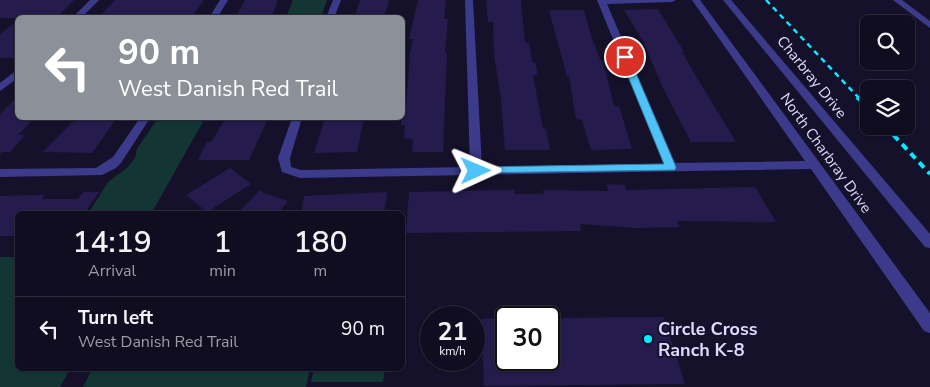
<!DOCTYPE html>
<style>
:root{--surface:#100d20;--page:#1e1b2d;--text:#f1f3f6;--muted:#9c9ca5;--line:#302d3e}
body{margin:0;font-family:"Nunito Sans",sans-serif;background:var(--page);color:var(--text);height:100vh;display:flex;flex-direction:column;font-size:19px;white-space:nowrap}
*{box-sizing:border-box;margin:0}
p{font-size:16px;color:var(--muted)}
.icon{flex:none;width:28px;height:28px;fill:none;stroke:currentColor;stroke-width:2;stroke-linecap:round;stroke-linejoin:round}
.map{position:relative;flex:1;overflow:hidden}
.side{position:absolute;left:15px;top:211px;width:390px;height:160px;display:flex;flex-direction:column;background:var(--surface);border-radius:8px;box-shadow:0 1px 4px #0004,0 0 0 1px var(--line)}
.side>*{flex:none}
.hud{position:absolute;left:15px;top:15px;width:390px;height:105px;border-radius:8px;box-shadow:0 1px 4px #0004,0 0 0 1px var(--line);background:#8c9099;color:#fff;overflow:hidden}
.controls{position:absolute;left:860px;top:15px;display:grid;gap:10px}
.controls a{display:grid;place-items:center;width:55px;height:55px;border-radius:8px;background:var(--surface);box-shadow:0 1px 4px #0004,0 0 0 1px var(--line);font-size:25px}
.speed{position:absolute;left:420px;top:306px;display:flex;gap:10px;font-size:25px;font-weight:700;text-align:center}
.speed>*{display:grid;place-content:center;width:65px;height:65px;border-radius:50%;background:var(--surface);box-shadow:0 1px 4px #0004,0 0 0 1px var(--line);line-height:1}
.speed small{font-size:12px;font-weight:400}
.speed .limit{border:2px solid #111;border-radius:8px;background:#fff;color:#111}
.pin{position:absolute;display:grid;place-items:center;width:42px;height:42px;color:#fff;margin:-21px;border:2px solid #fff;border-radius:50%;box-shadow:0 1px 5px #0007}
.me{position:absolute;width:55px;margin:-28px;rotate:89deg;stroke-linejoin:round;filter:drop-shadow(0 0 4px #0008)}
.turn{display:flex;align-items:center;gap:18px;height:105px;padding:0 20px;font-size:22px}
.turn .icon{width:65px;height:65px;stroke-width:2.5}
.turn b{display:block;font-size:35px;line-height:42px}
.eta{display:flex;justify-content:space-evenly;align-items:center;height:85px;text-align:center}
.eta b{font-size:30px;font-weight:600;line-height:35px}
ul{padding:0;list-style:none}
li{display:flex;align-items:center;gap:15px;height:65px;padding:0 20px;border-top:1px solid var(--line)}
li div{flex:1}
li b{display:block;font-size:19px}
li em{font-style:normal}
.map>svg:first-child{display:block}
.green{fill:#133634}
.building{fill:#251c4d}
.lines{fill:none;stroke-linecap:round;stroke-linejoin:round}
.minor{fill:#3c3b8b;fill-rule:evenodd}
.rail-far1{stroke:#07ebff;stroke-width:2.5;stroke-dasharray:5.5 4.5;stroke-linecap:butt}
.rail{stroke:#07ebff;stroke-width:4;stroke-dasharray:7 5.5;stroke-linecap:butt}
.route{fill:#4fc3f7;stroke:#337fa1}
.poi-dot{fill:#07ebff;stroke:#15112b;stroke-width:2}
.labels{text-anchor:middle;dominant-baseline:central;stroke-width:4;stroke-linejoin:round;paint-order:stroke}
.street-label{font-size:15px;fill:#dedbff;stroke:#15112b}
.near-poi-label{font-size:18px;font-weight:bold;fill:#dedbff;stroke:#15112b;text-anchor:start}
</style>
<div class="map">
<svg width="930" height="387" viewBox="0 0 930 387">
<rect width="100%" height="100%" fill="#15112b"/>
<g class="green">
<path d="M293,0H327L321,17H286Z"/>
<path d="M158,118H205L151,214H88L108,182L127,168L135,158L137,149Z"/>
<path d="M0,257H17L18,369H70L60,387H0Z"/>
<path d="M92,369H310L306,387H83Z"/>
<path d="M314,369H385L383,382H311Z"/>
</g>
<g class="building">
<path d="M0,0H74L58,16L52,18H0Z"/>
<path d="M115,0H204L191,18H98Z"/>
<path d="M245,0H278L271,18H235Z"/>
<path d="M360,0H389L384,18H354Z"/>
<path d="M418,0H446L444,19H448L445,53H447L443,152H412L413,139L404,138L405,125H401L404,106H406L410,53L413,39H409Z"/>
<path d="M486,0H521L525,43H529L532,62H535L538,75H533L543,129H546L550,150H505L501,99L494,55L493,22H488Z"/>
<path d="M658,9L684,52H682L697,78L736,142H691L662,86L643,41L624,10Z"/>
<path d="M549,10H584L591,36L601,61H603L614,106H619L632,149L591,150L582,120L576,119L569,76H567Z"/>
<path d="M18,20V55L14,58H0V34Z"/>
<path d="M18,96V118H34L18,135H25L10,152H2L0,154V114Z"/>
<path d="M77,118H117L92,153L43,152Z"/>
<path d="M226,118H268L249,160H198L207,142H211Z"/>
<path d="M325,118H364L357,152L314,153Z"/>
<path d="M230,168L251,184L207,212L186,195Z"/>
<path d="M607,184L625,185L626,190L755,187L776,222L677,221L680,227L637,228L580,224L581,231L406,233L409,192L515,190V194H544L543,190L608,191Z"/>
<path d="M260,190L264,193L288,201L277,214H237Z"/>
<path d="M83,192H99L84,214H18V231L14,236H0V196L44,195L42,199H78Z"/>
<path d="M387,192L384,214H301L304,196Z"/>
<path d="M664,317L685,384L484,386L481,319L506,318V360H549V318Z"/>
</g>
<g class="lines">
<g class="minor">
<path d="M90,0H99L81,18H72Z"/>
<path d="M220,0H228L217,18H209Z"/>
<path d="M333,0H341L334,18H326Z"/>
<path d="M465,0H473L482,167L664,164L597,0H676L672,2L607,4L675,163L805,161L692,0H700L930,313V333L924,331L811,169L300,178L282,172L278,158L292,118H302L290,158L291,167L301,170L470,167Z"/>
<path d="M723,0H731L930,234V248L925,247Z"/>
<path d="M893,0H902L930,21V28Z"/>
<path d="M18,69V78L0,91V83Z"/>
<path d="M140,118H150L121,163L116,168L102,175L0,177V169L96,168L113,157Z"/>
</g>
<path class="rail-far1" d="M766,0L859,98"/>
<g class="rail">
<path d="M857,97L869,109"/>
<path d="M885,126L930,174"/>
</g>
</g>
<path class="route" d="M625,54L629,57L676,167L675,170L472,173L470,171L472,168L476,167L664,164L620,57Z"/>
<circle class="poi-dot" cx="648" cy="339" r="5"/>
<g class="labels">
<g class="street-label">
<text transform="translate(812 77) rotate(51)">Charbray Drive</text>
<text transform="translate(826 153) rotate(54)">North Charbray Drive</text>
</g>
<g class="near-poi-label">
<text x="658" y="329">Circle Cross<tspan x="658" dy="21">Ranch K-8</tspan></text>
</g>
</g>
</svg>
<div class="controls">
<a><svg class="icon" aria-label="search" viewBox="0 0 24 24"><circle cx="10" cy="10" r="6"/><path d="M15 15l6 6"/></svg></a>
<a><svg class="icon" aria-label="layers" viewBox="0 0 24 24"><path d="M12 4l9 5-9 5-9-5zM3 14l9 5 9-5"/></svg></a>
</div>
<div class="speed"><div>21<small>km/h</small></div><div class="limit">30</div></div>
<div class="pin" style="left:625px;top:57px;background:#d93025"><svg class="icon" aria-label="arrive" viewBox="0 0 24 24"><path d="M6 21V4h12l-3 4 3 4H6"/></svg></div>
<svg class="me" style="left:476px;top:171px" viewBox="-20 -20 40 40"><path d="M0-17L14 15 0 8-14 15z" fill="#4fc3f7" stroke="#fff" stroke-width="4"/></svg>
<div class="hud">
<div class="turn"><svg class="icon" aria-label="left" viewBox="0 0 24 24"><path d="M17 20v-9H6M10 6l-5 5 5 5"/></svg><div><b>90 m</b>West Danish Red Trail</div></div>
</div>
<section class="side">
<div class="eta">
<div><b>14:19</b><p>Arrival</p></div>
<div><b>1</b><p>min</p></div>
<div><b>180</b><p>m</p></div>
</div>
<ul>
<li><svg class="icon" aria-label="left" viewBox="0 0 24 24"><path d="M17 20v-9H6M10 6l-5 5 5 5"/></svg><div><b>Turn left</b><p>West Danish Red Trail</p></div><em>90 m</em></li>
</ul>
</section>
</div>
